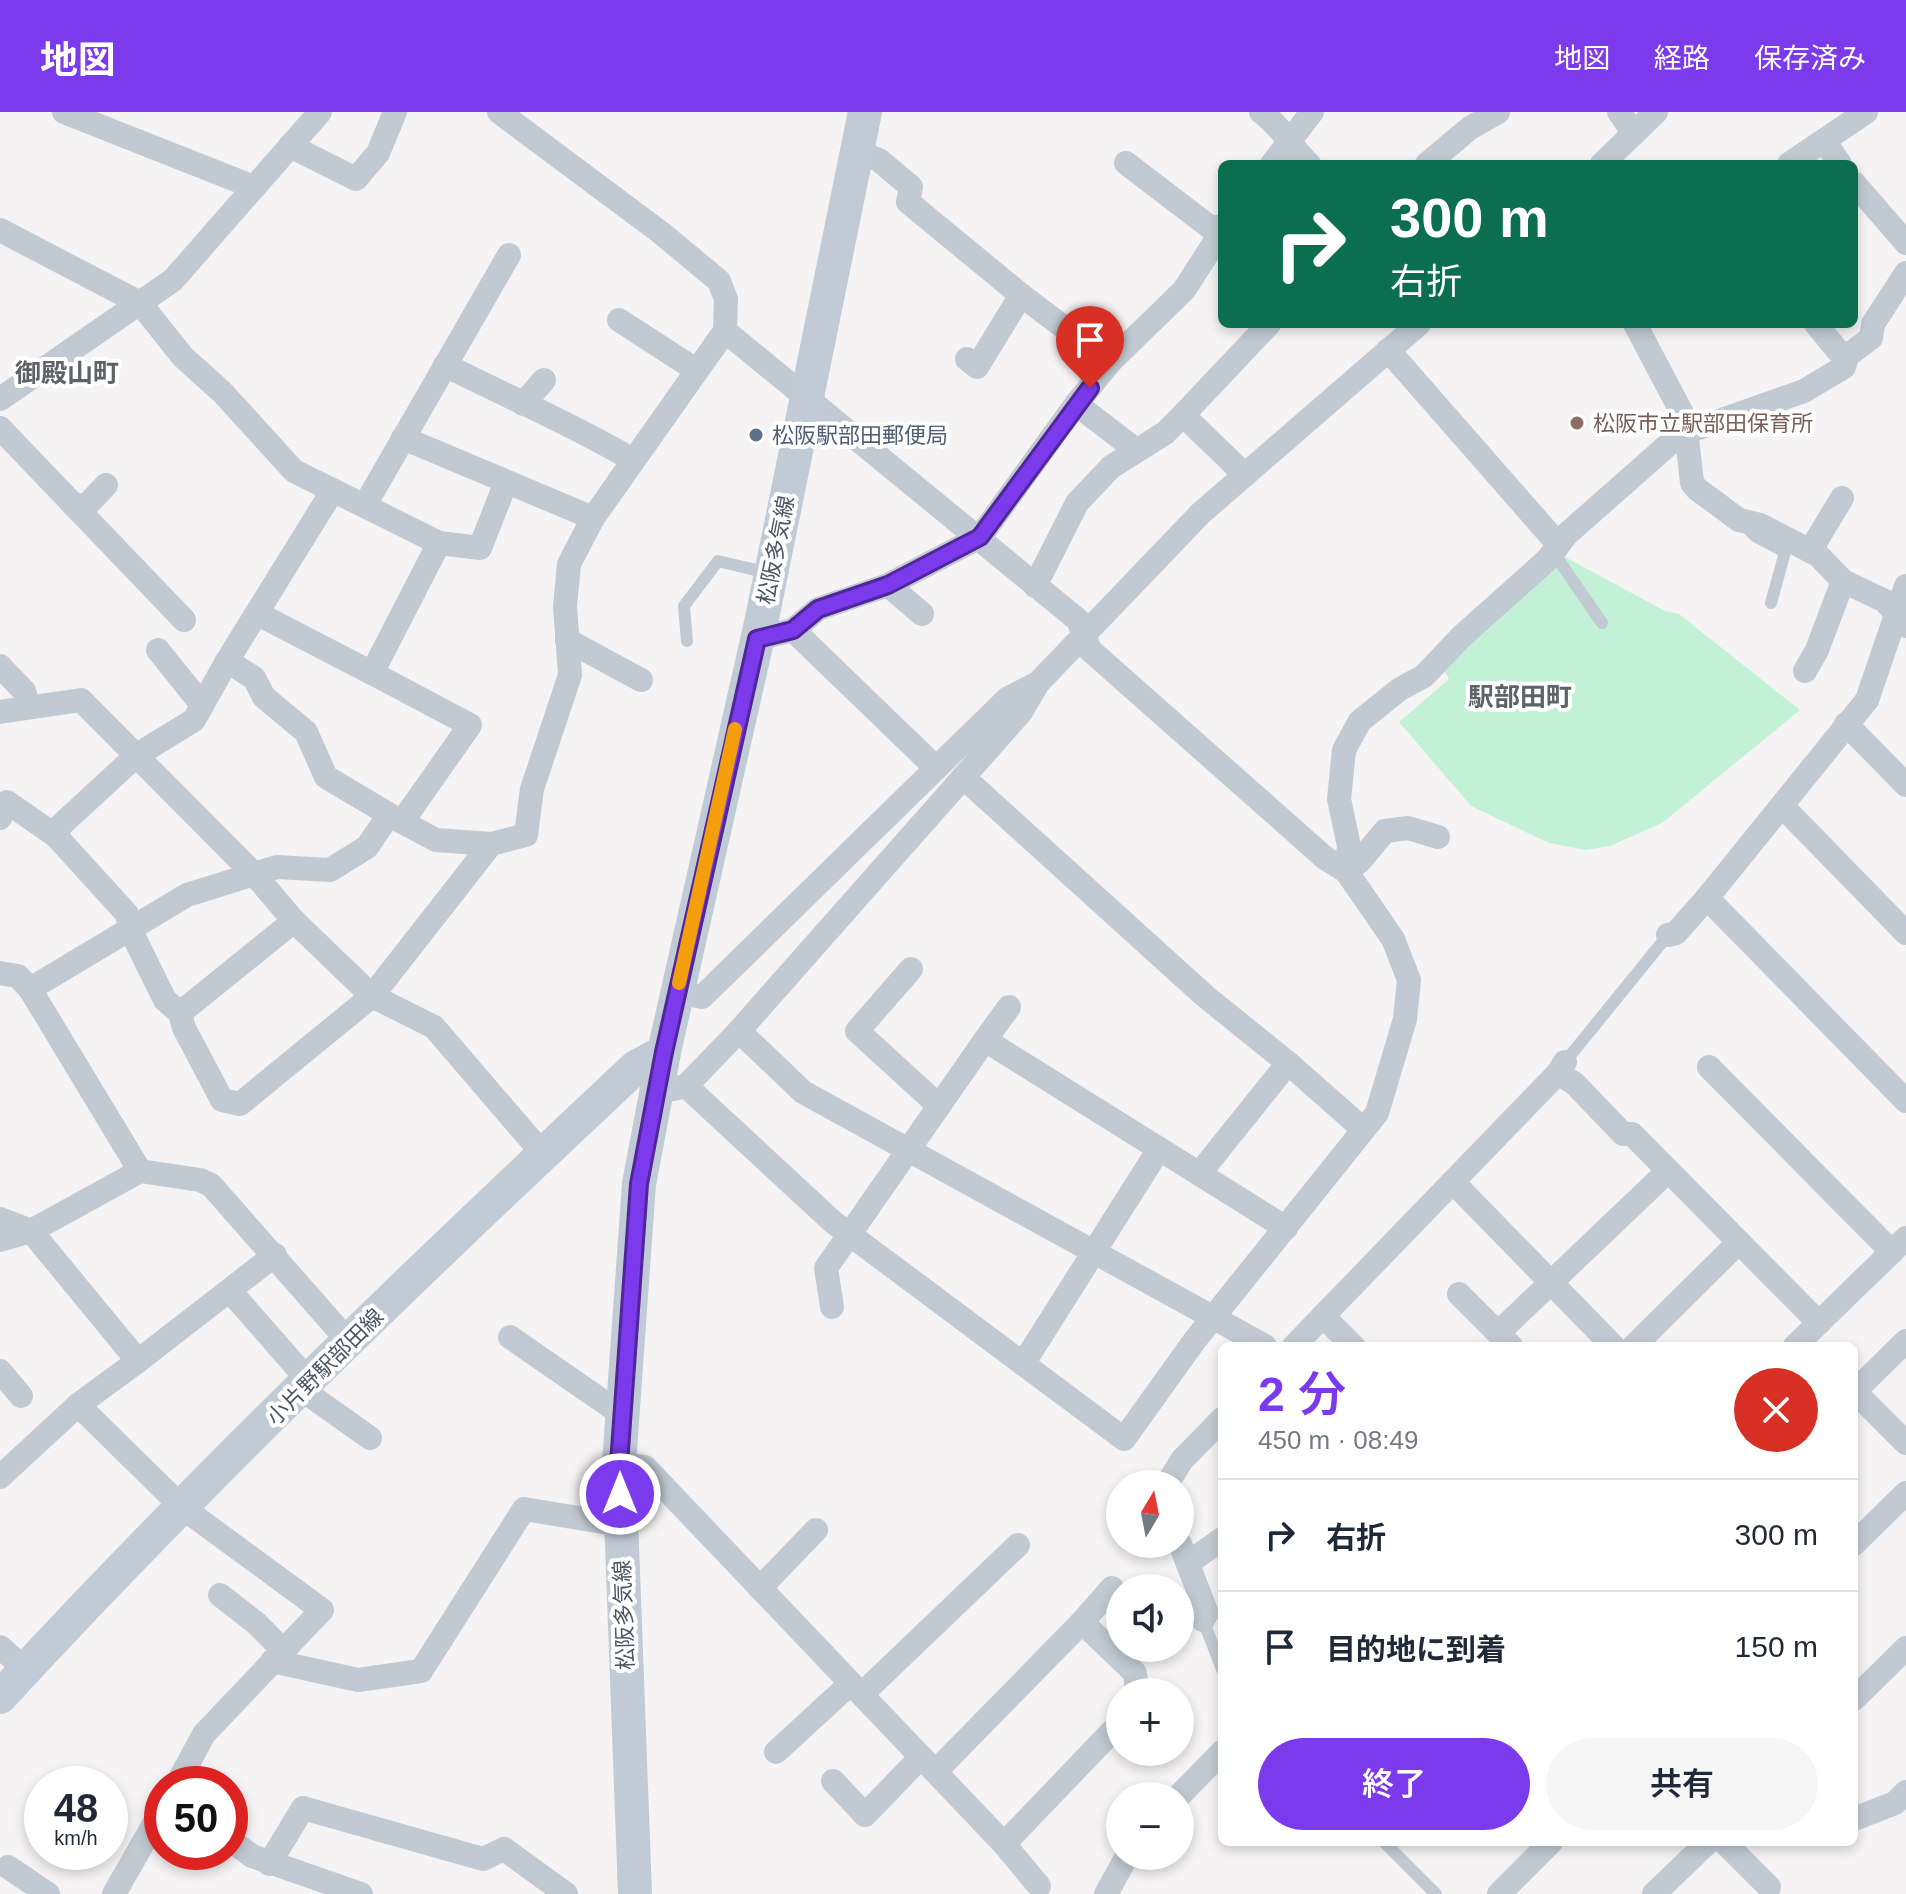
<!DOCTYPE html>
<html lang="ja">
<meta charset="utf-8">
<style>
:root{--surface:#fff;--page:#f6f6f7;--text:#1f2937;--muted:#747a83;--line:#e0e1e3;--accent:#7c3aed}
body{margin:0;font-family:Arial,"Noto Sans JP",sans-serif;background:var(--page);color:var(--text);height:100vh;display:flex;flex-direction:column;font-size:30px;white-space:nowrap}
*{box-sizing:border-box;margin:0}
p{font-size:26px;color:var(--muted)}
.icon{flex:none;width:44px;height:44px;fill:none;stroke:currentColor;stroke-width:2;stroke-linecap:round;stroke-linejoin:round}
.map{position:relative;flex:1;overflow:hidden}
.sheet{position:absolute;left:1218px;top:1230px;width:640px;height:504px;display:flex;flex-direction:column;background:var(--surface);border-radius:12px;box-shadow:0 4px 12px #0003}
.sheet>*{flex:none}
.hud{position:absolute;left:1218px;top:48px;width:640px;height:168px;border-radius:12px;box-shadow:0 4px 12px #0003;background:#0b6e4f;color:#fff;overflow:hidden}
.needle{width:52px;rotate:10deg}
.controls{position:absolute;left:1106px;top:1358px;display:grid;gap:16px}
.controls a{display:grid;place-items:center;width:88px;height:88px;border-radius:50%;background:var(--surface);box-shadow:0 4px 12px #0003;font-size:40px}
.speed{position:absolute;left:24px;top:1654px;display:flex;gap:16px;font-size:40px;font-weight:700;text-align:center}
.speed>*{display:grid;place-content:center;width:104px;height:104px;border-radius:50%;background:var(--surface);box-shadow:0 4px 12px #0003;line-height:1}
.speed small{font-size:20px;font-weight:400}
.speed .limit{border:12px solid #d22;background:#fff;color:#111}
.pin{position:absolute;display:grid;place-items:center;width:68px;height:68px;color:#fff;margin:-82px -34px;border-radius:50% 50% 50% 0;rotate:-45deg;box-shadow:0 0 8px #0007}
.pin .icon{rotate:45deg}
.me{position:absolute;width:88px;margin:-44px;rotate:0deg;stroke-linejoin:round;filter:drop-shadow(0 0 6px #0008)}
.turn{display:flex;align-items:center;gap:28px;height:168px;padding:0 40px;font-size:36px}
.turn .icon{width:104px;height:104px;stroke-width:2.5}
.turn b{display:block;font-size:56px;line-height:68px}
.round{display:grid;place-items:center;flex:none;width:84px;height:84px;border-radius:42px;background:var(--page)}
.head{display:flex;align-items:center;justify-content:space-between;height:136px;padding:0 40px}
h1{font-size:48px;font-weight:600;line-height:60px;color:var(--accent)}
.primary-button{display:flex;gap:16px;margin-top:auto;padding:16px 40px}
.primary-button a{flex:1;height:92px;border-radius:48px;background:var(--accent);color:#fff;font-size:32px;font-weight:600;line-height:92px;text-align:center}
.primary-button a+a{background:var(--page);color:var(--text)}
ul{padding:0;list-style:none}
li{display:flex;align-items:center;gap:24px;height:112px;padding:0 40px;border-top:2px solid var(--line)}
li div{flex:1}
li b{display:block;font-size:30px}
li em{font-style:normal}
header{display:flex;align-items:center;gap:48px;box-sizing:border-box;height:112px;padding:0 40px;background:var(--accent);color:#fff}
header strong{font-size:38px}
nav{display:flex;gap:44px;margin-inline-start:auto;font-size:28px}
.map>svg:first-child{display:block}
.green{fill:#c3f1d5}
.lines{fill:none;stroke-linecap:round;stroke-linejoin:round}
.lane{stroke:#c1cad2;stroke-width:12}
.street{stroke:#c1cad2;stroke-width:24}
.secondary{stroke:#c1cbd6;stroke-width:34}
.route-casing{stroke:#51269a;stroke-width:20}
.route{stroke:#7c3aed;stroke-width:14}
.slow{stroke:#f59e0b;stroke-width:14}
.education-dot{fill:#8d6e63;stroke:#fff;stroke-width:3}
.service-dot{fill:#5c6f8a;stroke:#fff;stroke-width:3}
.labels{text-anchor:middle;dominant-baseline:central;stroke-width:8;stroke-linejoin:round;paint-order:stroke}
.education-label{font-size:22px;fill:#785e54;stroke:#fff;text-anchor:start}
.service-label{font-size:22px;fill:#4e5e75;stroke:#fff;text-anchor:start}
.street-label{font-size:22px;fill:#4a5661;stroke:#fff}
.quarter-label{font-size:26px;font-weight:bold;fill:#5f6368;stroke:#fff}
</style>
<header>
<strong>地図</strong>
<nav><a>地図</a><a>経路</a><a>保存済み</a></nav>
</header>
<div class="map">
<svg width="1906" height="1782" viewBox="0 0 1906 1782">
<rect width="100%" height="100%" fill="#f5f3f3"/>
<path class="green" d="M1563,444L1665,499L1679,502L1800,598L1662,711L1610,734L1586,738L1549,731L1471,694L1399,610L1449,567L1441,552Z"/>
<g class="lines">
<g class="lane">
<path d="M1744,413L1755,424L1785,440L1771,491"/>
<path d="M1553,440L1602,511"/>
<path d="M687,529L684,494L718,449L768,461"/>
<path d="M1565,950L1668,823"/>
<path d="M1203,1508L1222,1557"/>
<path d="M1384,1730L1436,1782"/>
</g>
<g class="street">
<path d="M64,0L254,75"/>
<path d="M499,0L660,120L719,169L726,187L725,219L1078,508L1090,538L1325,746L1346,759L1353,769L1393,827L1409,868L1405,907L1377,1001L1195,1228L1124,1327L833,1110L686,974"/>
<path d="M1261,0C1282,15 1290,34 1309,52"/>
<path d="M1619,0L1633,20"/>
<path d="M1825,30L1840,52"/>
<path d="M290,34L356,67L378,41L395,0"/>
<path d="M857,39L879,48L911,75L908,90L1021,183L1110,250"/>
<path d="M1126,51L1211,116L1222,114"/>
<path d="M1272,52L1312,0"/>
<path d="M1427,52L1470,16L1498,0"/>
<path d="M1602,52L1656,0"/>
<path d="M1789,52L1866,0"/>
<path d="M1854,71L1906,131"/>
<path d="M0,118L140,191L183,245L222,280L294,359L439,431L480,436L506,370"/>
<path d="M1906,161L1873,212L1871,226L1847,244L1844,255L1804,279L1696,317H1686L1692,371L1697,377L1739,408L1760,413L1818,443L1843,469L1885,489L1906,514"/>
<path d="M619,208L696,258"/>
<path d="M1816,212L1838,239L1847,244"/>
<path d="M1388,238L1558,432"/>
<path d="M967,247L977,255L1021,183"/>
<path d="M445,253C508,285 572,312 633,348"/>
<path d="M0,287L173,168L320,0"/>
<path d="M523,292L544,268"/>
<path d="M1076,292L1136,338"/>
<path d="M1183,303L1245,363"/>
<path d="M0,316L184,508"/>
<path d="M403,326L593,406L569,452L565,494L570,563L532,677L526,723L491,732"/>
<path d="M333,378L227,549L254,566L264,585L306,620L326,665L402,710L470,613L372,561L439,431"/>
<path d="M365,393L509,143"/>
<path d="M75,394L88,392L106,373"/>
<path d="M593,406L725,219"/>
<path d="M1810,439L1842,386"/>
<path d="M888,473L922,502"/>
<path d="M1035,474L1077,391L1111,355L1165,321L1183,303L1269,212"/>
<path d="M258,502L372,561"/>
<path d="M793,518L935,655"/>
<path d="M757,527L793,518L818,497L888,473L980,425L1076,292L1110,250L1184,178L1222,119"/>
<path d="M567,528L641,568"/>
<path d="M158,538L202,593"/>
<path d="M227,549L194,608L137,643L61,713L56,724L127,802L130,817L165,888L180,901L184,916L222,988L240,992L372,884L491,732L436,728L402,710"/>
<path d="M0,554L24,579L29,594"/>
<path d="M1805,559L1817,538L1843,469"/>
<path d="M0,600L81,588L254,762L294,809L372,884L434,915L543,1042"/>
<path d="M1846,612L1906,673"/>
<path d="M963,665L1205,884L1288,951"/>
<path d="M1782,694L1906,821"/>
<path d="M0,706L7,690L56,724"/>
<path d="M1346,759L1349,734L1339,687L1344,638L1360,609L1400,577L1424,564L1461,525L1547,448L1567,422L1686,317L1682,301L1635,212"/>
<path d="M1346,759L1359,750L1385,719L1408,716L1438,725"/>
<path d="M1707,786L1906,989"/>
<path d="M1668,823L1676,821L1707,786L1867,588L1906,474"/>
<path d="M911,857L857,919L939,994"/>
<path d="M0,861L18,864L30,877L140,1059"/>
<path d="M30,877L187,783L277,755L330,758L367,735L389,703"/>
<path d="M677,880L702,885L1007,587L1038,571"/>
<path d="M1009,895L985,928L1286,1116"/>
<path d="M180,901L294,809"/>
<path d="M739,919L803,980L1265,1234"/>
<path d="M1709,955L1892,1140"/>
<path d="M1558,961L1575,972L1623,1022H1632L1819,1211"/>
<path d="M673,977L686,974L739,919L1021,600L1038,571L1201,401L1419,212"/>
<path d="M1199,1062L1288,951L1363,1017"/>
<path d="M1453,1070L1613,1234"/>
<path d="M0,1107L31,1119"/>
<path d="M0,1128L31,1119"/>
<path d="M1459,1182L1511,1234"/>
<path d="M237,1187L301,1260V1277L370,1326"/>
<path d="M832,1195L826,1156L985,928"/>
<path d="M1323,1204L1353,1234"/>
<path d="M1498,1221L1668,1059"/>
<path d="M510,1225L624,1304"/>
<path d="M1294,1234L1558,961L1565,950"/>
<path d="M1634,1234L1739,1130"/>
<path d="M1795,1234L1906,1126"/>
<path d="M138,1249L275,1143"/>
<path d="M1023,1252L1159,1037"/>
<path d="M0,1259L21,1284"/>
<path d="M1854,1279L1906,1331"/>
<path d="M1854,1280L1906,1229"/>
<path d="M78,1293L183,1396L322,1498L204,1622L177,1672"/>
<path d="M619,1352L645,1355L1004,1732L1120,1611"/>
<path d="M0,1365L78,1293L138,1249L31,1119L140,1059L200,1068L211,1073L349,1230"/>
<path d="M1167,1372L1182,1348L1222,1307"/>
<path d="M1180,1432L1207,1501L1203,1508"/>
<path d="M1854,1432L1906,1381"/>
<path d="M1188,1451L1222,1427"/>
<path d="M760,1476L816,1418"/>
<path d="M220,1483L256,1511L283,1538"/>
<path d="M1082,1510L1112,1476"/>
<path d="M0,1535L26,1558"/>
<path d="M272,1549L358,1568L421,1559L524,1397L621,1413"/>
<path d="M862,1582L1018,1433"/>
<path d="M1854,1587L1906,1536"/>
<path d="M776,1640L850,1572"/>
<path d="M937,1658L1082,1510L1135,1561L1137,1580"/>
<path d="M833,1669L865,1703L921,1645"/>
<path d="M1179,1684L1222,1640"/>
<path d="M1854,1707L1895,1691L1906,1680"/>
<path d="M230,1728L252,1744L361,1782"/>
<path d="M1724,1730L1769,1775"/>
<path d="M1004,1732L1039,1774"/>
<path d="M269,1752L303,1696L483,1747L504,1737L566,1782"/>
<path d="M8,1755L48,1782"/>
<path d="M114,1782L162,1698"/>
<path d="M1106,1782L1127,1744"/>
<path d="M1499,1782L1551,1730"/>
<path d="M1654,1782L1708,1730"/>
</g>
<g class="secondary">
<path d="M0,1585C202,1366 418,1159 636,955L664,940"/>
<path d="M635,1782L619,1352L639,1072L664,940L761,511L865,0"/>
</g>
</g>
<g class="lines">
<defs>
<path id="route" d="M620,1382L619,1352L639,1072L664,940L757,527L793,518L818,497L888,473L980,425L1090,276"/>
</defs>
<use href="#route" class="route-casing"/>
<use href="#route" class="route"/>
<path class="slow" d="M679,871L735,617"/>
</g>
<circle class="education-dot" cx="1577" cy="311" r="8"/>
<circle class="service-dot" cx="756" cy="323" r="8"/>
<g class="labels">
<g class="education-label">
<text x="1593" y="311">松阪市立駅部田保育所</text>
</g>
<g class="service-label">
<text x="772" y="323">松阪駅部田郵便局</text>
</g>
<g class="street-label">
<text transform="translate(776 438) rotate(-79)">松阪多気線</text>
<text transform="translate(325 1255) rotate(-45)">小片野駅部田線</text>
<text transform="translate(624 1503) rotate(-92)">松阪多気線</text>
</g>
<g class="quarter-label">
<text x="67" y="261">御殿山町</text>
<text x="1520" y="585">駅部田町</text>
</g>
</g>
</svg>
<div class="controls">
<a><svg class="needle" viewBox="-14 -14 28 28"><path d="M0-13l5 13h-10z" fill="#e53935"/><path d="M0 13l5-13h-10z" fill="#747a83"/></svg></a>
<a><svg class="icon" aria-label="sound" viewBox="0 0 24 24"><path d="M4 9h4l5-4v14l-5-4H4zM17 9q2 3 0 6"/></svg></a>
<a>+</a>
<a>−</a>
</div>
<div class="speed"><div>48<small>km/h</small></div><div class="limit">50</div></div>
<div class="pin" style="left:1090px;top:276px;background:#d93025"><svg class="icon" aria-label="arrive" viewBox="0 0 24 24"><path d="M6 21V4h12l-3 4 3 4H6"/></svg></div>
<svg class="me" style="left:620px;top:1382px" viewBox="-20 -20 40 40"><circle r="17" fill="#7c3aed" stroke="#fff" stroke-width="3"/><path d="M0-11L8 9 0 5-8 9z" fill="#fff"/></svg>
<div class="hud">
<div class="turn"><svg class="icon" aria-label="right" viewBox="0 0 24 24"><path d="M7 20v-9h11M14 6l5 5-5 5"/></svg><div><b>300 m</b>右折</div></div>
</div>
<section class="sheet">
<div class="head"><div><h1>2 分</h1><p>450 m · 08:49</p></div><a class="round" style="background:#d93025;color:#fff"><svg class="icon" aria-label="close" viewBox="0 0 24 24"><path d="M6 6l12 12M18 6L6 18"/></svg></a></div>
<ul>
<li><svg class="icon" aria-label="right" viewBox="0 0 24 24"><path d="M7 20v-9h11M14 6l5 5-5 5"/></svg><div><b>右折</b></div><em>300 m</em></li>
<li><svg class="icon" aria-label="arrive" viewBox="0 0 24 24"><path d="M6 21V4h12l-3 4 3 4H6"/></svg><div><b>目的地に到着</b></div><em>150 m</em></li>
</ul>
<div class="primary-button"><a>終了</a><a>共有</a></div>
</section>
</div>
